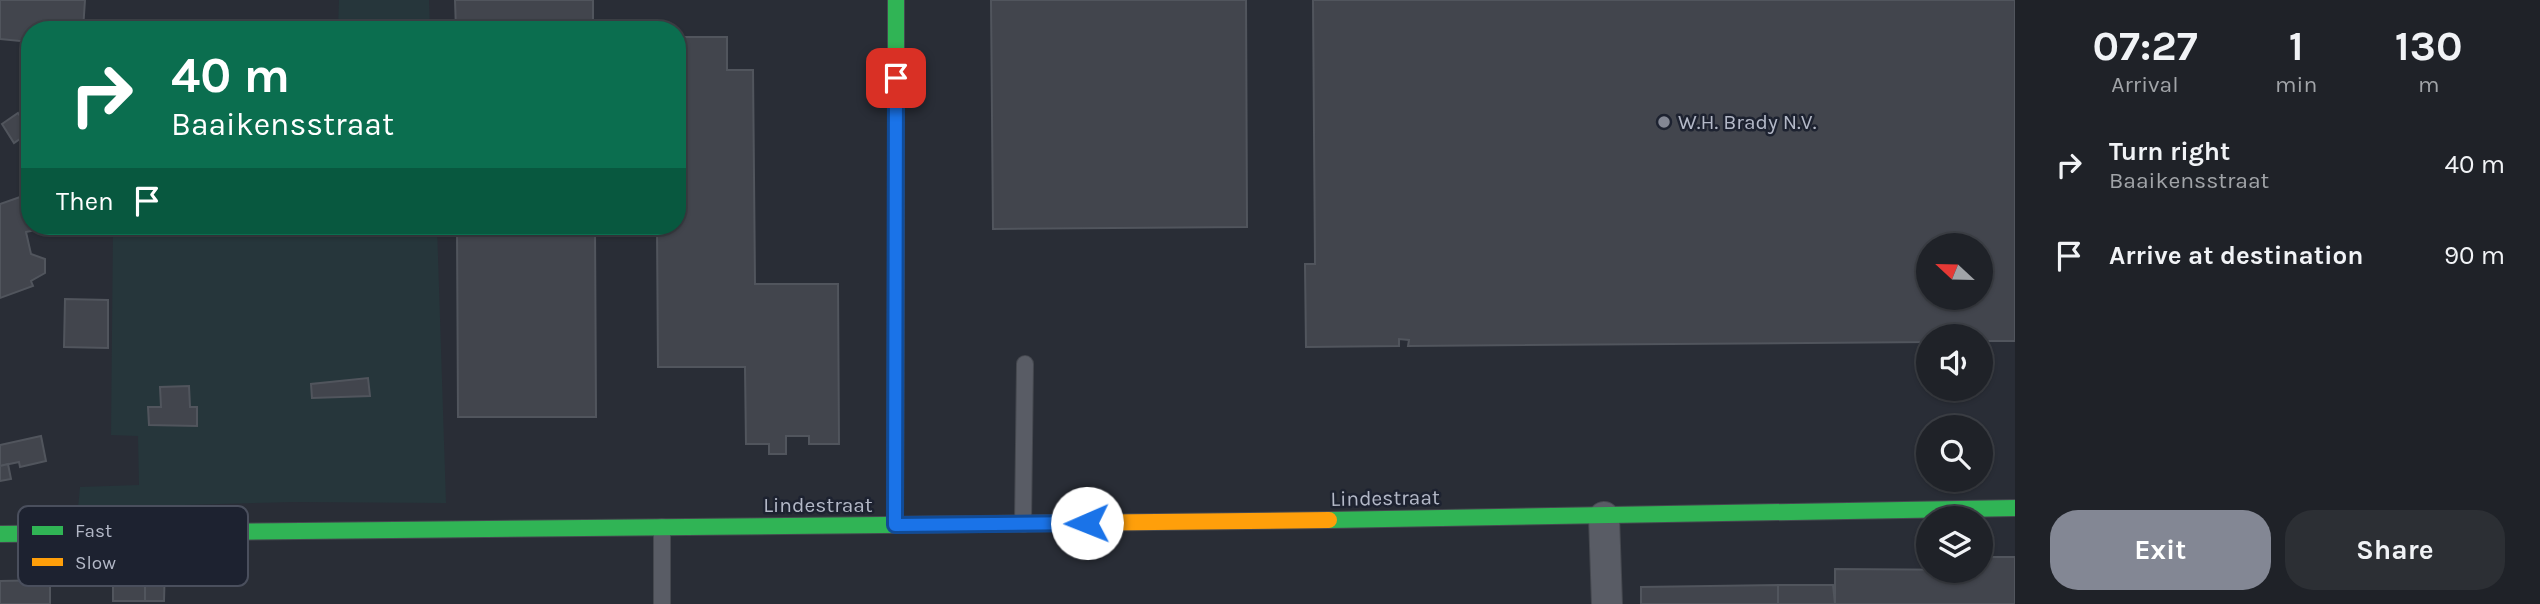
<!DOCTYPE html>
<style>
:root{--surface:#1f2228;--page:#2c2f34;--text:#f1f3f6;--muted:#a1a4a8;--line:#3c3f45;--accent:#838794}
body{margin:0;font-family:Karla,sans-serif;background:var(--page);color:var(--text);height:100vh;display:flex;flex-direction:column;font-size:26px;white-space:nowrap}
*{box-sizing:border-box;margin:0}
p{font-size:23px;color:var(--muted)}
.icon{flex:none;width:38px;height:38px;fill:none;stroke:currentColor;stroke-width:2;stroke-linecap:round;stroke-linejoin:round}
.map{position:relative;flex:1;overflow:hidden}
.details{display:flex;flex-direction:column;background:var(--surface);width:525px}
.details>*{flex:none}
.guide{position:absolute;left:21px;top:21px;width:665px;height:214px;border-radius:28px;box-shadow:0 2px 5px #0004,0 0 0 2px var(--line);background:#0b6e4f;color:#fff;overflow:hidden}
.needle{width:46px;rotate:292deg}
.fabs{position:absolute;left:1916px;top:233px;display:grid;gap:14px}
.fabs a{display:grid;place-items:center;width:77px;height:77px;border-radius:50%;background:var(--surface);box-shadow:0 2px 5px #0004,0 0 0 2px var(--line);font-size:35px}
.pin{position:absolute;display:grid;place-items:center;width:60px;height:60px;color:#fff;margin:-30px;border-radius:14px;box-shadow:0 4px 10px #0006}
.me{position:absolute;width:77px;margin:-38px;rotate:269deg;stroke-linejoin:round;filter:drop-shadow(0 0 5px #0008)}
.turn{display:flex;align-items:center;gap:24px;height:147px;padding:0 35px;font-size:32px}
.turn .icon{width:91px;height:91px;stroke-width:2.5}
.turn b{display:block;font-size:49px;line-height:60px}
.then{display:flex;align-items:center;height:66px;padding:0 35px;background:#0003;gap:14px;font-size:26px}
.eta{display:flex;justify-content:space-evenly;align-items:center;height:119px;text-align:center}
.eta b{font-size:42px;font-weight:700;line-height:49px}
.primary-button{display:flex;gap:14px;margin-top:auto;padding:14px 35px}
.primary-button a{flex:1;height:80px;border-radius:28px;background:var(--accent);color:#fff;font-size:28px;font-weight:700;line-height:80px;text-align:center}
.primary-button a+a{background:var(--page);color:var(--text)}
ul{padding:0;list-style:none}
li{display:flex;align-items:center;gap:21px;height:91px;padding:0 35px}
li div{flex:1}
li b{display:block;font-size:26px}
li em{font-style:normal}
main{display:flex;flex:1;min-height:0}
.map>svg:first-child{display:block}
.green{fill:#26363b}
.building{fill:#42454d;stroke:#51555d;stroke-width:2;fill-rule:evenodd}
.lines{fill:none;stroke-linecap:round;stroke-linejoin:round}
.lane-casing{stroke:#45484f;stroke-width:18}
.street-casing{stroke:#45484f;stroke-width:32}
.fast-casing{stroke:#45484f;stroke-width:18}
.slow-casing{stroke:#45484f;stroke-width:18}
.lane{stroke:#595c65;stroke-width:16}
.street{stroke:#595c65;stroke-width:30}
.fast{stroke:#30b455;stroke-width:16}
.slow{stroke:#ff9f0a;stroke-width:16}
.route-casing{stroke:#114b97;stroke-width:18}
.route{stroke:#1a73e8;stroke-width:12}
.poi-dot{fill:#838794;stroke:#1d2230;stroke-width:2.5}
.labels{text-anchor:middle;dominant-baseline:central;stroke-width:5;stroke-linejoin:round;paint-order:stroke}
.poi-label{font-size:21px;fill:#b3b8c7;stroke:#1d2230;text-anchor:start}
.street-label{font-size:21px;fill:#b3b8c7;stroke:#1d2230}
.key{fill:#1d2230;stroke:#4a4f5d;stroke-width:2}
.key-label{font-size:19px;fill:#b3b8c7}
</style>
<main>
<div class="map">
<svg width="2015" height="604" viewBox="0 0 2015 604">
<rect width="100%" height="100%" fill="#292d36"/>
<g class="green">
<path d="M339,0H429L430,30H338Z"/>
<path d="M113,226H437L446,503L294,502L78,508L80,487L139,485L138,436L111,435Z"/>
</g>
<g class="building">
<path d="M0,0H85L83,30H30V42L0,39Z"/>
<path d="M455,0H593V30H456Z"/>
<path d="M991,0H1246L1247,227L993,229Z"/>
<path d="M1313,0H2015V341H1981V336H1928V342L1408,346L1409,340L1399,339V346L1306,347L1305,264H1315ZM1928,245H1981V298H1928Z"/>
<path d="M677,37H727V70H753L755,284H838L839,444H809V436H786V454H769V444H746L745,367H658L657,226H677Z"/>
<path d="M18,113L30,132L14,143L2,124Z"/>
<path d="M20,197H30V226L94,227H50L26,232L31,254L45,259V273L31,281L33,286L0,298V204Z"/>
<path d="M457,226H595L596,417H458Z"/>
<path d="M65,299L108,300V348L64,347Z"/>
<path d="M368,378L370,396L312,398L311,384Z"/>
<path d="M189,386L190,407H197V426L149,425L148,407H161L160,387Z"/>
<path d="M41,436L46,461L20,467L19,462L0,466V445Z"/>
<path d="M8,464L11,479L0,481V466Z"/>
<path d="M1981,557H2015V604H1835V569L1981,570Z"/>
<path d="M145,563H165L164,601H145Z"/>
<rect x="113" y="572" width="32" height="29"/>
<path d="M50,580V604H0V581Z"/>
<path d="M1778,585V604H1641V587Z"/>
<path d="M1778,585H1833L1835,604H1778Z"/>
</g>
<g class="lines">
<defs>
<g id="lane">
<path d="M1023,524L1025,364"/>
<path d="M662,527V604"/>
</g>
<path id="street" d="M1604,517L1607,604"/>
<g id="fast">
<path d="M896,255V0"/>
<path d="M1329,520L2015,508"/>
<path d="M0,534L979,524"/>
</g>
<g id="slow">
<path d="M979,524L1329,520"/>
<path d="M895,525L896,255"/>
</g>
</defs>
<use href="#lane" class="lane-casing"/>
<use href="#street" class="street-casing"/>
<use href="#fast" class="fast-casing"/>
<use href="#slow" class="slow-casing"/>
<use href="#lane" class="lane"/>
<use href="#street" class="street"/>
<use href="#fast" class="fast"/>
<use href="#slow" class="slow"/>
</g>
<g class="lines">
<defs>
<path id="route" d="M896,78L895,525L1087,523"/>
</defs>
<use href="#route" class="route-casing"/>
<use href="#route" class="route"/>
</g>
<circle class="poi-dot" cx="1664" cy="122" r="7"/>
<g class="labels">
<g class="poi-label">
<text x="1678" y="122">W.H. Brady N.V.</text>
</g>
<g class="street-label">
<text transform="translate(1385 498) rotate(-1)">Lindestraat</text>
<text x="818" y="505">Lindestraat</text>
</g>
</g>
<rect x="18" y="506" width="230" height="80" rx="10" class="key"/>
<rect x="32" y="526" width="31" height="9" fill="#30b455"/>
<rect x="32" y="558" width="31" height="8" fill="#ff9f0a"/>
<g class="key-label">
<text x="75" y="537">Fast</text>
<text x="75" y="569">Slow</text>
</g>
</svg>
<div class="fabs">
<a><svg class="needle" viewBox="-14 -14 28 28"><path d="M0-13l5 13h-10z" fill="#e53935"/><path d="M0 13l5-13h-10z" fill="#a1a4a8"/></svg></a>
<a><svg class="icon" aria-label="sound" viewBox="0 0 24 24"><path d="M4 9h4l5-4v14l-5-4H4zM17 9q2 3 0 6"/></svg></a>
<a><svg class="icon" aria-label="search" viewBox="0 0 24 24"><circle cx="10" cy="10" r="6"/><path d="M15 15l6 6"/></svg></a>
<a><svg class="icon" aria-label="layers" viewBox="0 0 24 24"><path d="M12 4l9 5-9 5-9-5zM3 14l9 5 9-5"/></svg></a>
</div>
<div class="pin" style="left:896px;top:78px;background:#d93025"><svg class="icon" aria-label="arrive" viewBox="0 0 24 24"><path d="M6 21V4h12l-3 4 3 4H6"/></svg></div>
<svg class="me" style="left:1087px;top:523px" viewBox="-20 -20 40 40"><circle r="19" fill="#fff"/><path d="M0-13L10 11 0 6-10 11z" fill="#1a73e8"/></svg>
<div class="guide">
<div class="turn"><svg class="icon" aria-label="right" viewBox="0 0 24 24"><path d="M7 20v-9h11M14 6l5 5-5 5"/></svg><div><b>40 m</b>Baaikensstraat</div></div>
<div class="then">Then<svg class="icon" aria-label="arrive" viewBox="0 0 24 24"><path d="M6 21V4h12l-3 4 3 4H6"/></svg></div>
</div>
</div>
<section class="details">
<div class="eta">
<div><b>07:27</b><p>Arrival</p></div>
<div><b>1</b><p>min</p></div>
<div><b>130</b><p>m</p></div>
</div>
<ul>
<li><svg class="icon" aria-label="right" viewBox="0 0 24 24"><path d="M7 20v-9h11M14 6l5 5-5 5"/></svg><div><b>Turn right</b><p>Baaikensstraat</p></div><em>40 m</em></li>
<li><svg class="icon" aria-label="arrive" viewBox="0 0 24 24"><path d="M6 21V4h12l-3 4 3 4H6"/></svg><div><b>Arrive at destination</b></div><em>90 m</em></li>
</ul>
<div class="primary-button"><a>Exit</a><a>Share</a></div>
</section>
</main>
